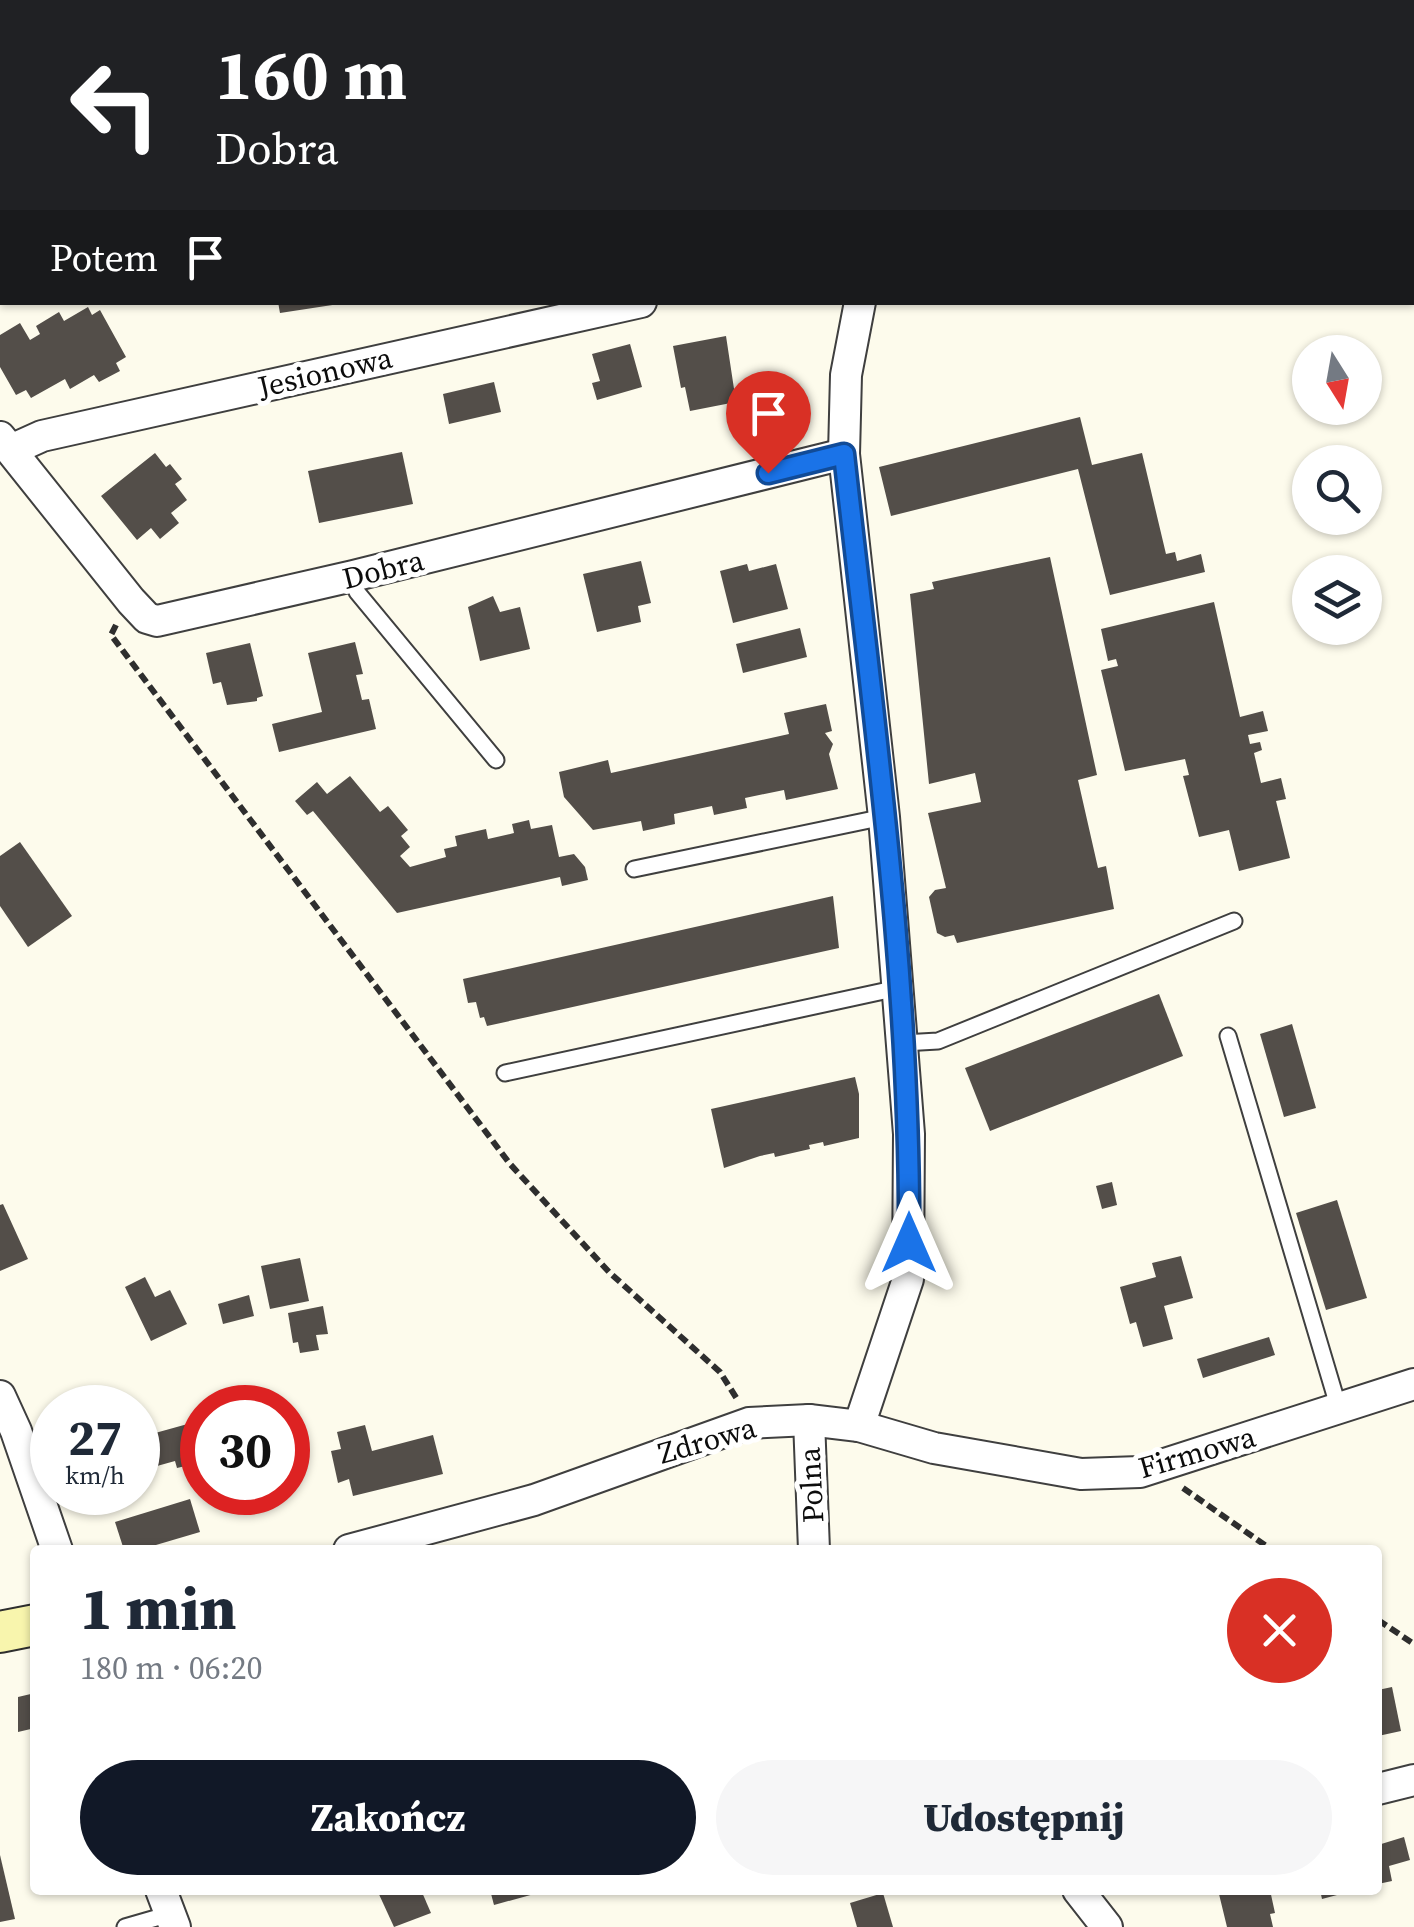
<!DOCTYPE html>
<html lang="pl">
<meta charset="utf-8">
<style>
:root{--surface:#fff;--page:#f6f6f7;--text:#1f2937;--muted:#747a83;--accent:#111827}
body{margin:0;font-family:"Source Serif 4",serif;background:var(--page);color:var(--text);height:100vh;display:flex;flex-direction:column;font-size:38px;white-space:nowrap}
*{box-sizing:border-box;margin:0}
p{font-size:32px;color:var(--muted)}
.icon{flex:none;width:55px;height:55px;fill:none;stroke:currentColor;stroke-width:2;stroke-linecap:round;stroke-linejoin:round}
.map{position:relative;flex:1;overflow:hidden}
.panel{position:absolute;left:30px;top:1545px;width:1352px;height:350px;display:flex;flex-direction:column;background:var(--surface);border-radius:10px;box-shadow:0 2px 8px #0004}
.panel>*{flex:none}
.banner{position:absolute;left:0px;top:0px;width:1415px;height:305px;box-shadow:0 2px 8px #0004;background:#202124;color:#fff;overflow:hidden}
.needle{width:65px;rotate:169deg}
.tools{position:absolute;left:1292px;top:335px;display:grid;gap:20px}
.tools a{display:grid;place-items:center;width:90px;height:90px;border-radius:50%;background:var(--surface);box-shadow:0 2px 8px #0004;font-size:50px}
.speed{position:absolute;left:30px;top:1385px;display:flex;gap:20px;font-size:50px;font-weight:700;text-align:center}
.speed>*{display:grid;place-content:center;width:130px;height:130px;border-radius:50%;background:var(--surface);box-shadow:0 2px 8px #0004;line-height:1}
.speed small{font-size:25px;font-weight:400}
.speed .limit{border:15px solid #d22;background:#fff;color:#111}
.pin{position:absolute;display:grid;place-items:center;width:85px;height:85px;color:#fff;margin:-102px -42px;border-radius:50% 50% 50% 0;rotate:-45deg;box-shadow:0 0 10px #0007}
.pin .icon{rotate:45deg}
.me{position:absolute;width:110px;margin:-55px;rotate:0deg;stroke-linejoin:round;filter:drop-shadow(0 0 8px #0008)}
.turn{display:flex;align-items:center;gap:35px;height:210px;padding:0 50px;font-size:45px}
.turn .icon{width:130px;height:130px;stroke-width:2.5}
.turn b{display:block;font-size:70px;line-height:85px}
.then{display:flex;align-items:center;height:95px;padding:0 50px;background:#0003;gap:20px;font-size:38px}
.round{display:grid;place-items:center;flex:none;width:105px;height:105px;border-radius:52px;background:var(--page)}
.head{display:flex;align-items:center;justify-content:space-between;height:170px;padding:0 50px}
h1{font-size:60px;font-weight:800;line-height:75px}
.cta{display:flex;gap:20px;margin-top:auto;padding:20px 50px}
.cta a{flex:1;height:115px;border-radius:60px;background:var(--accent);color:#fff;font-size:40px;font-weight:800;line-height:115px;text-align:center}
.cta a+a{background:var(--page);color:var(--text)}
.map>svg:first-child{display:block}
.farmland{fill:#f1f0cf}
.building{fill:#534e49}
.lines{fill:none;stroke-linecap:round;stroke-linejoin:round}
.lane-casing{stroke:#3f3f3f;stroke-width:19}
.street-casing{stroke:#3f3f3f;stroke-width:34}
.secondary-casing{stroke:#2e2e2e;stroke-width:44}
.path{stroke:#2e2e2e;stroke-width:6;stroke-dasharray:10 5;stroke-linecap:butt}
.lane{stroke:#fff;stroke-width:15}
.street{stroke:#fff;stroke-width:30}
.secondary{stroke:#f8f5ad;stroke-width:40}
.route-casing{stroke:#114b97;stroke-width:25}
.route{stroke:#1a73e8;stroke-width:18}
.labels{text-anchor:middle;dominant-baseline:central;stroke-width:10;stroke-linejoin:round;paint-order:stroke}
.street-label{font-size:30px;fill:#0c0c0c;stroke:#fff}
</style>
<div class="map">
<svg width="1414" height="1927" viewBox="0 0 1414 1927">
<rect width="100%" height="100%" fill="#fdfbec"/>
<path class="farmland" d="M1365,0H1414V210L1412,2Z"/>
<g class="building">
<path d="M278,302H339V304L280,313Z"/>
<path d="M88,307L92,315L100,310L126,357L116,363L120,371L99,382L94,375L70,389L65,379L31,398L26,390L16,395L0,367V335L20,323L30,340L40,334L36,326L59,312L64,321Z"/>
<path d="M726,336L736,402L690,411L685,387L681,388L673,346Z"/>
<path d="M630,344L642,387L597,400L592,383L600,381L592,354Z"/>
<path d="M494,382L501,412L449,424L443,394Z"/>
<path d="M1080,417L1092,465L1142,453L1166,554L1175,552L1177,561L1201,554L1205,572L1110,595L1078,469L891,516L879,467Z"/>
<path d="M402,452L413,504L319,523L308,471Z"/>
<path d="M155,453L166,467L170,464L182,479L175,484L187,500L171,513L179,523L160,539L151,528L137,540L101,496Z"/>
<path d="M1050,557L1097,775L1078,780L1098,868L1106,866L1114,909L957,943L954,935L945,937L937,933L929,897L935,890L946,888L928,813L981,802L975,773L929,784L910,594L934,589L932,582Z"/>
<path d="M641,561L651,603L638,606L641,622L597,632L583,574Z"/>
<path d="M747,564L749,571L776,564L788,609L733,623L720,571Z"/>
<path d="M493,596L500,612L520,607L530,649L480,661L468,607Z"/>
<path d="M1214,602L1240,717L1263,711L1268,731L1248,735L1250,744L1260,742L1262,750L1254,753L1261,783L1281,778L1286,799L1276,801L1290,858L1239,871L1229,830L1199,837L1183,776L1189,775L1185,759L1125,771L1101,670L1118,666L1116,659L1108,661L1101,629Z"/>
<path d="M800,628L807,657L743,673L736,644Z"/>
<path d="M355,642L363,674L356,675L362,700L369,699L376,729L279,752L272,724L322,712L308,653Z"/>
<path d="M250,643L263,696L257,698V701L227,705L221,682L213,684L206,653Z"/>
<path d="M826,704L832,731L825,733L833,744L829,754L838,789L786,800L784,790L745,798L747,808L714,815L712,806L674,814L675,824L643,831L641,821L593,830L564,797L559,772L608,760L611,773L789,734L784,713Z"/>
<path d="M350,776L380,812L388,806L408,830L401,836L410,847L400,856L410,867L446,857L444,849L457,846L455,836L486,829L488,839L514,833L512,824L529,820L531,829L552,825L559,857L574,854L585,867L588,880L562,886L560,877L397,913L313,811L307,815L295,801L317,782L327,794Z"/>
<path d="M20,842L72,916L28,947L0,906V856Z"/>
<path d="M833,896L839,948L487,1026L484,1017L480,1018L476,1002L468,1003L463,979Z"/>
<path d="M1159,994L1183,1056L990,1131L965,1068Z"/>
<path d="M1292,1024L1316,1108L1284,1117L1260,1034Z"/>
<path d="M855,1077L859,1094V1138L824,1146L823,1142L809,1145L810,1149L775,1157L774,1153L760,1156L724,1168L711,1109Z"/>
<path d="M1112,1182L1117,1205L1102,1209L1096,1186Z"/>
<path d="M1337,1200L1367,1298L1326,1310L1296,1213Z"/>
<path d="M3,1204L28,1259L0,1271V1205Z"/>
<path d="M1181,1256L1193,1298L1164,1306L1173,1339L1143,1347L1136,1322L1130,1324L1120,1287L1156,1277L1152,1263Z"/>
<path d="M300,1258L309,1301L270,1309L261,1266Z"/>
<path d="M145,1277L155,1297L170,1290L187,1324L151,1341L125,1287Z"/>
<path d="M249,1295L254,1316L223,1324L218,1304Z"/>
<path d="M323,1306L328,1334L316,1335L319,1350L300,1353L298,1342L293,1343L288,1313Z"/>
<path d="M1269,1337L1275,1355L1203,1378L1197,1359Z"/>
<path d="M202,1420V1462L177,1468L175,1461L157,1466L148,1435Z"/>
<path d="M365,1425L372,1451L433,1435L443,1474L353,1496L349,1479L338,1483L331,1451L341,1449L337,1432Z"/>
<path d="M190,1499L200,1532L139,1550H124L115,1522Z"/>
<path d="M1392,1687L1401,1731L1378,1736V1690Z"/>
<path d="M35,1693V1728L18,1732V1697Z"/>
<path d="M1404,1837L1410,1860L1389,1866L1392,1881L1378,1884V1845Z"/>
<path d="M0,1855L15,1919L0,1922Z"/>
<path d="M377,1890H421L431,1913L394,1927Z"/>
<path d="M490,1890H545V1891L494,1905Z"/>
<path d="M1218,1890H1270L1275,1913L1270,1914L1273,1927H1227Z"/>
<path d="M1320,1890H1352V1891L1322,1899Z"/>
<path d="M883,1893L893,1927H857L850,1903Z"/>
</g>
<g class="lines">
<defs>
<g id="lane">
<path d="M353,576L357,592L496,760"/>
<path d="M634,869L884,817"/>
<path d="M1228,1036L1339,1409"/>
<path d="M903,1043L938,1041L1234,921"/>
<path d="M505,1073L898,988"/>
<path d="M125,1927L170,1914"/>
</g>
<g id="street">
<path d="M1022,2L1024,0"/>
<path d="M0,437L131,601L147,618L157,621L353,576L844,454"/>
<path d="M11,450L42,436L641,302"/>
<path d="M0,1396L16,1431L57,1550"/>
<path d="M809,1420L814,1550"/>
<path d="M859,1426L908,1279L909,1134L884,817L844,454L846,375L860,302"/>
<path d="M349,1550L534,1500L749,1423L809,1420L859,1426L934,1448L1081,1474L1140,1472L1414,1384"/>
<path d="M1378,1789L1414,1780"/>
<path d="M161,1890L175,1927"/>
<path d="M1078,1890L1107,1927"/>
</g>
<path id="secondary" d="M0,1632L35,1625"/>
</defs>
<use href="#lane" class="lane-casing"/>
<use href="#street" class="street-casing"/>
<use href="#secondary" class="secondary-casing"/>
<g class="path">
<path d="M116,625L111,635L510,1164L609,1272L720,1372L737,1399"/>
<path d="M1183,1488L1272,1550"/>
<path d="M1378,1620L1414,1644"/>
</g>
<use href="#lane" class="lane"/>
<use href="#street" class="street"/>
<use href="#secondary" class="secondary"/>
</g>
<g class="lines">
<defs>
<path id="route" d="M768,473L844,454C873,716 911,980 909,1243"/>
</defs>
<use href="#route" class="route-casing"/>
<use href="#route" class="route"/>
</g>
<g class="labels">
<g class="street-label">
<text transform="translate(325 372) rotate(-13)">Jesionowa</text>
<text transform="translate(383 569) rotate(-14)">Dobra</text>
<text transform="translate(707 1440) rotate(-16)">Zdrowa</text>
<text transform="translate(1197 1452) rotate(-16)">Firmowa</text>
<text transform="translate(811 1485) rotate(-93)">Polna</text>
</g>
</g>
</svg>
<div class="tools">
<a><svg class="needle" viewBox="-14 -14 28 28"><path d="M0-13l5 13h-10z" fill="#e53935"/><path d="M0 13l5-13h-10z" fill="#747a83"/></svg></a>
<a><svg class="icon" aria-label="search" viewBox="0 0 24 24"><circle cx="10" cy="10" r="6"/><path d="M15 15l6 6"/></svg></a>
<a><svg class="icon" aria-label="layers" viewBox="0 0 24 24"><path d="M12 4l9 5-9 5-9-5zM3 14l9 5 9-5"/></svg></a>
</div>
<div class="speed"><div>27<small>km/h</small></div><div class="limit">30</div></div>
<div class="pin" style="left:768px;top:473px;background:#d93025"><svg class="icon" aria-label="arrive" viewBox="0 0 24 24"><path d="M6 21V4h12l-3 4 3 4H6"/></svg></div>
<svg class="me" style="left:909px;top:1243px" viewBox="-20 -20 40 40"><path d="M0-17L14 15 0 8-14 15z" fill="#1a73e8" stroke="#fff" stroke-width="4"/></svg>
<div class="banner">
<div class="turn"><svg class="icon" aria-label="left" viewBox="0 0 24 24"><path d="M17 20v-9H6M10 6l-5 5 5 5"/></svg><div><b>160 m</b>Dobra</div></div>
<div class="then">Potem<svg class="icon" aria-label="arrive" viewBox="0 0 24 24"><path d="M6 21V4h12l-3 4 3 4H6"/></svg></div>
</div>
<section class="panel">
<div class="head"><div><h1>1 min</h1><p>180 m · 06:20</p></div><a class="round" style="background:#d93025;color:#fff"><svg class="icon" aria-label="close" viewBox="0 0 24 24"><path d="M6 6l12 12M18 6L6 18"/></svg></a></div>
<div class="cta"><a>Zakończ</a><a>Udostępnij</a></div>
</section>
</div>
